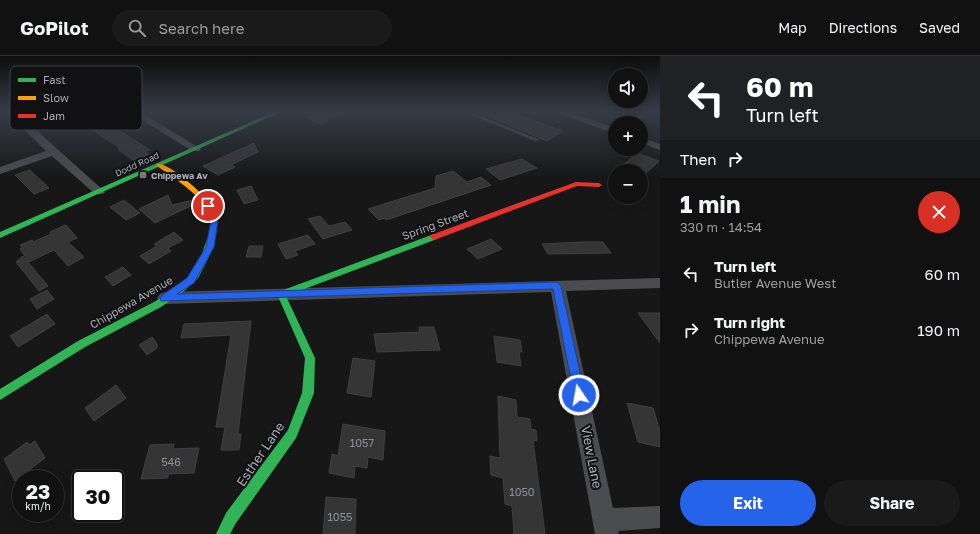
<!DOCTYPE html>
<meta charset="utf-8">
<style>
:root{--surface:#111;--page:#1a1a1a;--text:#f1f3f6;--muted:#9c9d9f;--line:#303131;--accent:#2563eb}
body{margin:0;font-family:"Golos Text",sans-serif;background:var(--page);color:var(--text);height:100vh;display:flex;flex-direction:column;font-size:15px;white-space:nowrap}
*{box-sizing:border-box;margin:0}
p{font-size:13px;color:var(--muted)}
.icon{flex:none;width:22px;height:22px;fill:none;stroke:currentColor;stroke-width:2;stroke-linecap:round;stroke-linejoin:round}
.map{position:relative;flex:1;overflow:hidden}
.details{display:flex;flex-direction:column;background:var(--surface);width:320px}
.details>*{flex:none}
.banner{background:#202124;color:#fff;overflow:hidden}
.controls{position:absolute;left:608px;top:12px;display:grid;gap:8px}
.controls a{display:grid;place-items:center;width:40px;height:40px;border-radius:50%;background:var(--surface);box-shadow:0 2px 10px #0003,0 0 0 1px var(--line);font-size:20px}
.speed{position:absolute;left:12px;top:414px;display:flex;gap:8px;font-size:20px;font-weight:700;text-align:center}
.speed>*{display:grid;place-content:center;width:52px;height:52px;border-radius:50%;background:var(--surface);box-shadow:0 2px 10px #0003,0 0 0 1px var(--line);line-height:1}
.speed small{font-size:10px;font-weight:400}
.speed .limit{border:2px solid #111;border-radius:6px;background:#fff;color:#111}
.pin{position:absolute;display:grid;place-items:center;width:34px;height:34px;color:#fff;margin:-17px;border:2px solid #fff;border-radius:50%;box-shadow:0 1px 4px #0007}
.me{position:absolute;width:44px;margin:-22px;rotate:348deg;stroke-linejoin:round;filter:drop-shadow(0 0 3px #0008)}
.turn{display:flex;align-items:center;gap:14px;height:84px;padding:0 20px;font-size:18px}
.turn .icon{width:52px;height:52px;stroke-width:2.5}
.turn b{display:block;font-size:28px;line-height:34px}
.then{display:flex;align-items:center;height:38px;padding:0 20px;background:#0003;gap:8px;font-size:15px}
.round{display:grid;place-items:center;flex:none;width:42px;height:42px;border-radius:21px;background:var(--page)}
.overview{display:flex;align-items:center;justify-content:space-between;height:68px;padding:0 20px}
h1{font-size:24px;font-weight:700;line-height:30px}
.cta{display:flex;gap:8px;margin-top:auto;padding:8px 20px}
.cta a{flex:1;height:46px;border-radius:24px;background:var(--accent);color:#fff;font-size:16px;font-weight:700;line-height:46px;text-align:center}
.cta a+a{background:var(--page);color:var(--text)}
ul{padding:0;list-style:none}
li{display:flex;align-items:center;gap:12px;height:56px;padding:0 20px}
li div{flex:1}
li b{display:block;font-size:15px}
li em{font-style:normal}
header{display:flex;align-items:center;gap:24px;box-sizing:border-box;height:56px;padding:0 20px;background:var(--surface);border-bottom:1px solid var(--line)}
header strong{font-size:19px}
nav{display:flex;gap:22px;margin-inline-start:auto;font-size:14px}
.search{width:280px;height:36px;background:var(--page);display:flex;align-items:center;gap:10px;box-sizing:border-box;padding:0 14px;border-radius:22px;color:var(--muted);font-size:15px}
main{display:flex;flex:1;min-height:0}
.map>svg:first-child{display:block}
.building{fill:#353536;stroke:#3f4043}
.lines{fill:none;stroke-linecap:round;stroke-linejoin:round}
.lane{fill:#4b4c50;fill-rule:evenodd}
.street{fill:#4b4c50;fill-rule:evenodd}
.fast{fill:#30b455;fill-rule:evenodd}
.slow{fill:#ff9f0a;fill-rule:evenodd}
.jam{fill:#e5322d;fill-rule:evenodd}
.route{fill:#2563eb;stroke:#184099}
.poi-dot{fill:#757880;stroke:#111113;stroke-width:1.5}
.labels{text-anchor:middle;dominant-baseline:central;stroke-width:4;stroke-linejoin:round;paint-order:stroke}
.far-street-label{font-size:9px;fill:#a8adb8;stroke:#111113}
.far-poi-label{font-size:9px;font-weight:bold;fill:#a8adb8;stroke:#111113;text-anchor:start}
.street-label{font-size:11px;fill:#a8adb8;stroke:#111113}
.near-number-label{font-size:11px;fill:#8b8f98}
.near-street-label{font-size:13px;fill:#a8adb8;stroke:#111113}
.key{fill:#111113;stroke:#3e4045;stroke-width:1}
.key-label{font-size:11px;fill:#a8adb8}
</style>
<header>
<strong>GoPilot</strong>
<div class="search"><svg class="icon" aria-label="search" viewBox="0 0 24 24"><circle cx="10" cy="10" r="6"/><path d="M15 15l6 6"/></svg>Search here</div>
<nav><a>Map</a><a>Directions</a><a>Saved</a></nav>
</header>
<main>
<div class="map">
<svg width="660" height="478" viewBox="0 0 660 478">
<rect width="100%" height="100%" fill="#171717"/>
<g class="building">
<path d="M64,55H91L103,68L109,73L114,71L150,94L145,96L149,98L134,105L118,93L120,92Z"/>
<path d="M320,55H345L321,68L307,62Z"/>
<path d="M475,55H509L563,75L547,85Z"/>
<path d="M254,87L258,96L231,109L235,111L218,119L203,110Z"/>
<path d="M637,97L659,105L641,122V115H616Z"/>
<path d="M522,103L537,112L500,124L486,113Z"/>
<path d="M30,114L49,132L34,138L15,119Z"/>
<path d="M453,115L467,126L481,121L491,129L386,164L385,162L379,164L368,153L435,132L436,120Z"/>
<path d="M251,130L258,144L244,148L237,134Z"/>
<path d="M168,139L172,149L193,144L195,148L155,167L139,153Z"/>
<path d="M124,144L140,157L126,164L110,151Z"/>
<path d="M320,160L329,170L345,166L352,174L323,183L308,163Z"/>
<path d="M65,169L67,170L77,182L68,186L84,201L68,210L54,194L29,206L20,193L22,192L20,189L32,184L33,186L51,178L50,176Z"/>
<path d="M174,176L183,184L168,192L171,195L149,208L140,200L157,190L154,188Z"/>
<path d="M308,179L315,188L295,195L298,199L286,203L278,188Z"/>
<path d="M491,183L502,193L478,203L467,193Z"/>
<path d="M583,186H603L611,197L548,198L542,188Z"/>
<path d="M249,190H263L261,201H246Z"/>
<path d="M23,200L48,230L39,235L16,206Z"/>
<path d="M123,211L131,219L113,230L105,221Z"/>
<path d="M47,234L54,243L37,253L30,243Z"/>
<path d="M638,257H660V287Z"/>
<path d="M47,258L55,268L18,291L10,280Z"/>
<path d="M251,265L238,378H241L239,394H221L225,371H216L231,279L181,282L184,268Z"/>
<path d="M419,271H434L440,294L377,296L374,278L420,276Z"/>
<path d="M494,280L520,284L522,296H519L521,310L497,306Z"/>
<path d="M152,281L157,288V292L147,299L139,289Z"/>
<path d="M353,302L375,305L371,341L347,337Z"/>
<path d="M116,329L126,342L94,365L85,352Z"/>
<path d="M498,340L516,344L517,361L530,363L531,373L536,374L537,385L533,384L545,478H514L512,450L505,448L503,422L491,419L490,400L500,402Z"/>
<path d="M627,347L653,352L660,375V391L638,386Z"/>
<path d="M343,368L385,375L383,404L368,401L367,412L355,410L354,422L329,417L332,398L338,400Z"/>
<path d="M35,385L45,402L15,425L4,403L27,386L29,389Z"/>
<path d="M174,388L173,393L199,392L194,417L168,418V422L141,423L150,389Z"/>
<path d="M326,441L356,443L355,478H323Z"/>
</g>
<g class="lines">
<g class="lane">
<path d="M462,55H469L540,84L535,85Z"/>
<path d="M644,55H649L636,67H631Z"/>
</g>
<g class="street">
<path d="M5,55H15L103,134L105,136L103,138H95L52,100L0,118V111L46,95Z"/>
<path d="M128,55H139L201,93L200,95H192Z"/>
<path d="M553,55H567L615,72V78Z"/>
<path d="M641,81L660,88V94L641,87Z"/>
<path d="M660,222V232L566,235L613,452L660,450V472L618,475L619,478H595L551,236L165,248L160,246L157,242L160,238L165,236Z"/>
</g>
<g class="fast">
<path d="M276,55H283L0,182V176Z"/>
<path d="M210,158H213L217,160V175L208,203L198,222L184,235L161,251L85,291L0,344V333L78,285L154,246L178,231L192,217L200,203L210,175Z"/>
<path d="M434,178L437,179L438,181L437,183L286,240L315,302L314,337L296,382L236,467L230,478H216L226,457L288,374L302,337L305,302L277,238L278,236Z"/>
</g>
<path class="slow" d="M157,108C168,106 197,133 205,141C210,147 213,153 217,160L216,162H210C207,156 205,150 201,145C189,131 172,121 157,110Z"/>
<path class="jam" d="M576,126L599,127L602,129L599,131L577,130L437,183L434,184L430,181L431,179Z"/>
</g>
<linearGradient id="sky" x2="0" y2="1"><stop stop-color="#0d0d0d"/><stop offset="0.45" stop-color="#363c47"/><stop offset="1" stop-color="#363c47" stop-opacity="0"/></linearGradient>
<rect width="660" height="122" fill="url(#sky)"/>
<path class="route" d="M206,148H211L218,164L214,191L194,227L177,238L557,226L561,230L585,339L583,343L579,344L575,343L574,339L553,233L161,245L160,242L161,240L187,222L206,191L211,164L205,150Z"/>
<rect class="poi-dot" x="139" y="115" width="8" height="8" rx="2"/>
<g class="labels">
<g class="far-street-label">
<text transform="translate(137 108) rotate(-24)">Dodd Road</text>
</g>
<g class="far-poi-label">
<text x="151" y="119">Chippewa Av</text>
</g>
<g class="street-label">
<text transform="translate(435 168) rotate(-20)">Spring Street</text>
<text transform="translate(131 246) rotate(-30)">Chippewa Avenue</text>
</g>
<g class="near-number-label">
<text x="362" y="386">1057</text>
<text x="171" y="405">546</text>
<text x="522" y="435">1050</text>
<text x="340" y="460">1055</text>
</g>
<g class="near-street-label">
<text transform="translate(260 398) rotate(-56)">Esther Lane</text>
<text transform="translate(592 401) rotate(79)">View Lane</text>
</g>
</g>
<rect x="10" y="10" width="132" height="64" rx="6" class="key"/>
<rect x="18" y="22" width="18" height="4" fill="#30b455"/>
<rect x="18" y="40" width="18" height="4" fill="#ff9f0a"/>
<rect x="18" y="58" width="18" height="4" fill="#e5322d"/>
<g class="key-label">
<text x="43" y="28">Fast</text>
<text x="43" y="46">Slow</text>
<text x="43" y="64">Jam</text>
</g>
</svg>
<div class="controls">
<a><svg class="icon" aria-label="sound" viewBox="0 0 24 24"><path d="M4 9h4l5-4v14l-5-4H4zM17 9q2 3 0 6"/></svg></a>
<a>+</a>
<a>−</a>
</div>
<div class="speed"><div>23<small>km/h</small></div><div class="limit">30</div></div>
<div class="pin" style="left:208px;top:150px;background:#d93025"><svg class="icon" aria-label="arrive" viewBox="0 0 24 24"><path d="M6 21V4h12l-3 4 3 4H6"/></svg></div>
<svg class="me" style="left:579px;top:339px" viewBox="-20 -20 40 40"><circle r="17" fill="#2563eb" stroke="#fff" stroke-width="3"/><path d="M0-11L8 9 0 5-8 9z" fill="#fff"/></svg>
</div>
<section class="details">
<div class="banner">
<div class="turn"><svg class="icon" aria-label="left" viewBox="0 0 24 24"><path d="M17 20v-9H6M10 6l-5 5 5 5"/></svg><div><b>60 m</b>Turn left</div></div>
<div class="then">Then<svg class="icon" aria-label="right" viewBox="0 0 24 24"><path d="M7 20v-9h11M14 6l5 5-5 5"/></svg></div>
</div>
<div class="overview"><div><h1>1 min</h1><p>330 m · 14:54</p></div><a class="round" style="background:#d93025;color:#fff"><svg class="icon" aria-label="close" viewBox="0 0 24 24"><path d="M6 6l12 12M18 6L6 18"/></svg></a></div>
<ul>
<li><svg class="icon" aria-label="left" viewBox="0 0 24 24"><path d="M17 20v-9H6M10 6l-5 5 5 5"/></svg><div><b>Turn left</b><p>Butler Avenue West</p></div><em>60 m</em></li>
<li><svg class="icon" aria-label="right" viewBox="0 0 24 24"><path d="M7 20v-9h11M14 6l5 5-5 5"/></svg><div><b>Turn right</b><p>Chippewa Avenue</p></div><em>190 m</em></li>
</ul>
<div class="cta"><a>Exit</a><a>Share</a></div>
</section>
</main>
